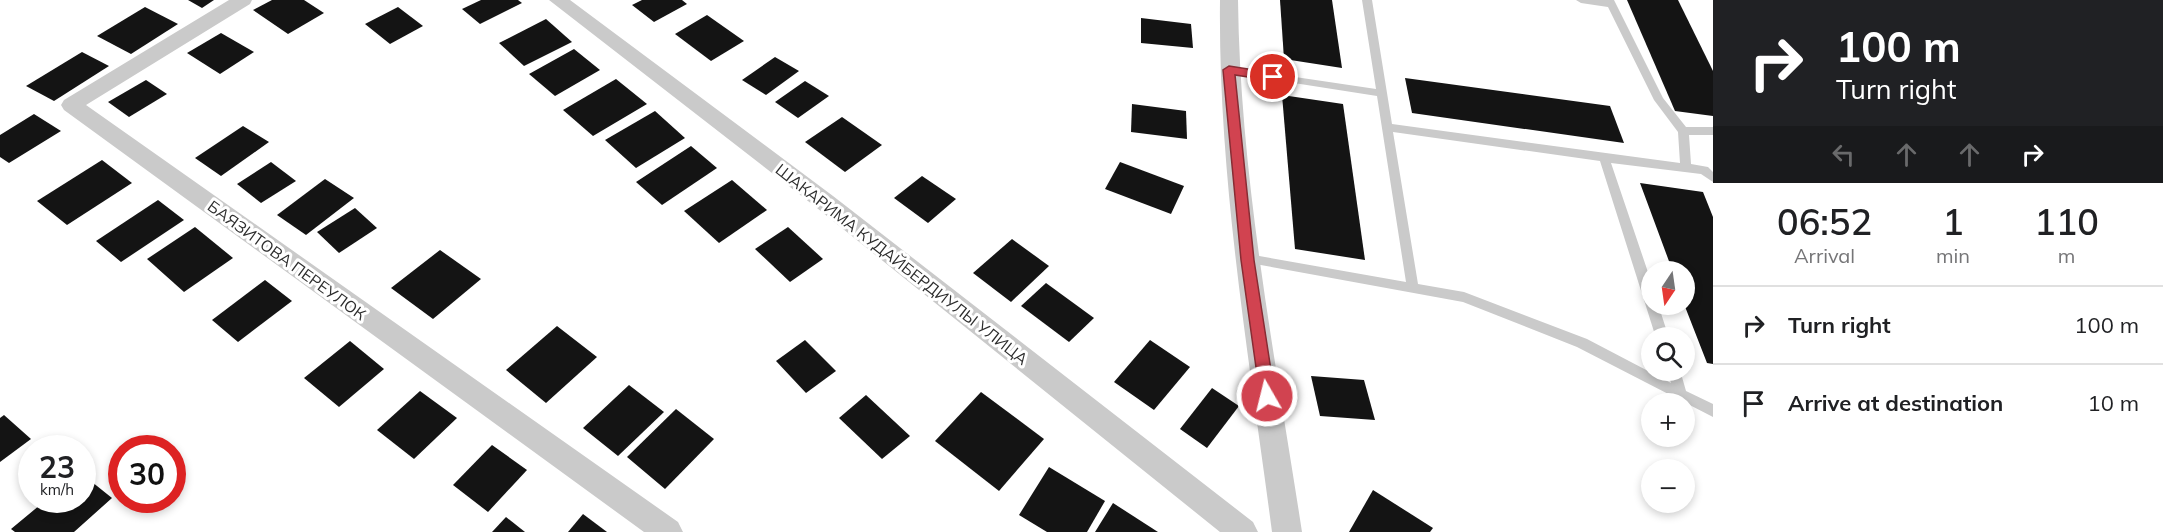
<!DOCTYPE html>
<meta charset="utf-8">
<style>
:root{--surface:#fff;--page:#f2f2f2;--text:#202124;--muted:#757577;--line:#e0e0e0}
body{margin:0;font-family:Mulish,sans-serif;background:var(--page);color:var(--text);height:100vh;display:flex;flex-direction:column;font-size:22px;white-space:nowrap}
*{box-sizing:border-box;margin:0}
p{font-size:20px;color:var(--muted)}
.icon{flex:none;width:33px;height:33px;fill:none;stroke:currentColor;stroke-width:2;stroke-linecap:round;stroke-linejoin:round}
.map{position:relative;flex:1;overflow:hidden}
.drawer{display:flex;flex-direction:column;background:var(--surface);width:450px}
.drawer>*{flex:none}
.guide{background:#202124;color:#fff;overflow:hidden}
.needle{width:39px;rotate:193deg}
.controls{position:absolute;left:1641px;top:261px;display:grid;gap:12px}
.controls a{display:grid;place-items:center;width:54px;height:54px;border-radius:50%;background:var(--surface);box-shadow:0 3px 9px #0003;font-size:30px}
.speed{position:absolute;left:18px;top:435px;display:flex;gap:12px;font-size:30px;font-weight:700;text-align:center}
.speed>*{display:grid;place-content:center;width:78px;height:78px;border-radius:50%;background:var(--surface);box-shadow:0 3px 9px #0003;line-height:1}
.speed small{font-size:15px;font-weight:400}
.speed .limit{border:9px solid #d22;background:#fff;color:#111}
.pin{position:absolute;display:grid;place-items:center;width:51px;height:51px;color:#fff;margin:-26px;border:3px solid #fff;border-radius:50%;box-shadow:0 2px 6px #0007}
.me{position:absolute;width:66px;margin:-33px;rotate:352deg;stroke-linejoin:round;filter:drop-shadow(0 0 4px #0008)}
.turn{display:flex;align-items:center;gap:21px;height:126px;padding:0 24px;font-size:27px}
.turn .icon{width:78px;height:78px;stroke-width:2.5}
.turn b{display:block;font-size:42px;line-height:51px}
.lanes{display:flex;align-items:center;height:57px;padding:0 24px;background:#0003;justify-content:center;gap:30px;direction:ltr}
.lanes .off{opacity:.35}
.eta{display:flex;justify-content:space-evenly;align-items:center;height:102px;text-align:center}
.eta b{font-size:36px;font-weight:600;line-height:42px}
ul{padding:0;list-style:none}
li{display:flex;align-items:center;gap:18px;height:78px;padding:0 24px;border-top:2px solid var(--line)}
li div{flex:1}
li b{display:block;font-size:22px}
li em{font-style:normal}
main{display:flex;flex:1;min-height:0}
.map>svg:first-child{display:block}
.building{fill:#141414}
.lines{fill:none;stroke-linecap:round;stroke-linejoin:round}
.lane{fill:#cacaca;fill-rule:evenodd}
.street{fill:#cacaca;fill-rule:evenodd}
.route{fill:#d14350;stroke:#882c34;stroke-width:1.5}
.labels{text-anchor:middle;dominant-baseline:central;stroke-width:6;stroke-linejoin:round;paint-order:stroke}
.street-label{font-size:16px;fill:#2d2d2d;stroke:#fff}
</style>
<main>
<div class="map">
<svg width="1713" height="532" viewBox="0 0 1713 532">
<rect width="100%" height="100%" fill="#fff"/>
<g class="building">
<path d="M188,0H214L202,8Z"/>
<path d="M272,0H304L324,13L288,34L253,10Z"/>
<path d="M481,0H518L522,3L480,24L462,9Z"/>
<path d="M642,0H682L687,4L654,22L632,5Z"/>
<path d="M1280,0H1332L1342,68L1284,59Z"/>
<path d="M1627,0H1678L1713,71V116L1675,111Z"/>
<path d="M145,7L178,24L131,54L97,36Z"/>
<path d="M398,7L423,26L390,44L365,24Z"/>
<path d="M707,15L744,41L711,61L675,34Z"/>
<path d="M1141,18L1191,24L1193,48L1141,43Z"/>
<path d="M546,19L572,42L524,66L499,43Z"/>
<path d="M221,33L254,52L220,74L187,53Z"/>
<path d="M574,49L600,70L555,96L529,74Z"/>
<path d="M82,52L109,66L54,101L26,86Z"/>
<path d="M775,57L799,71L766,95L742,80Z"/>
<path d="M1405,78L1610,106L1624,143L1412,113Z"/>
<path d="M616,79L647,104L593,136L563,110Z"/>
<path d="M146,80L167,94L129,117L108,102Z"/>
<path d="M805,81L829,96L798,118L775,102Z"/>
<path d="M1282,95L1343,104L1365,260L1295,249Z"/>
<path d="M1132,104L1186,111L1187,139L1131,132Z"/>
<path d="M655,111L685,138L636,168L605,140Z"/>
<path d="M34,114L61,131L9,163L0,157V135Z"/>
<path d="M842,117L882,145L845,172L805,142Z"/>
<path d="M243,126L269,142L221,176L195,158Z"/>
<path d="M691,146L717,168L662,205L636,182Z"/>
<path d="M102,160L132,183L67,225L37,201Z"/>
<path d="M271,162L296,181L261,203L237,184Z"/>
<path d="M1120,162L1184,186L1171,214L1105,189Z"/>
<path d="M922,176L956,199L928,223L894,198Z"/>
<path d="M325,179L354,198L306,235L277,215Z"/>
<path d="M732,180L767,210L719,243L684,211Z"/>
<path d="M1640,183L1703,192L1713,217V364L1707,363L1684,304V272H1673Z"/>
<path d="M158,200L184,220L121,262L96,241Z"/>
<path d="M355,208L377,228L339,253L317,232Z"/>
<path d="M195,227L233,258L184,292L147,259Z"/>
<path d="M788,227L823,259L790,282L755,249Z"/>
<path d="M1012,239L1049,266L1011,302L973,273Z"/>
<path d="M440,250L481,279L433,319L391,288Z"/>
<path d="M265,280L292,301L238,342L212,320Z"/>
<path d="M1046,283L1094,318L1069,342L1021,306Z"/>
<path d="M557,326L597,357L546,403L506,370Z"/>
<path d="M805,340L836,371L806,393L776,361Z"/>
<path d="M1150,340L1190,367L1154,410L1114,382Z"/>
<path d="M350,341L384,369L339,407L304,378Z"/>
<path d="M1311,376L1364,380L1375,420L1320,416Z"/>
<path d="M629,385L664,412L618,456L583,428Z"/>
<path d="M1212,388L1239,406L1207,448L1180,429Z"/>
<path d="M420,391L457,418L414,459L377,430Z"/>
<path d="M981,392L1044,439L999,491L935,441Z"/>
<path d="M866,395L910,436L882,459L839,418Z"/>
<path d="M676,409L714,439L665,489L627,457Z"/>
<path d="M4,415L31,439L0,462V418Z"/>
<path d="M492,445L527,470L488,512L453,485Z"/>
<path d="M1049,467L1105,501L1087,532H1047L1019,515Z"/>
<path d="M82,474L112,498L74,532H15L11,529L46,500H82Z"/>
<path d="M1373,490L1433,528L1430,532H1349Z"/>
<path d="M1113,503L1158,532H1095Z"/>
<path d="M583,514L607,532H568Z"/>
<path d="M506,517L525,532H492Z"/>
</g>
<g class="lines">
<path class="lane" d="M1362,0H1372L1392,124L1680,163L1678,132L1654,100L1608,7L1581,3L1576,0H1614L1663,98L1686,127H1713V135H1689L1691,164L1708,167L1713,172V182L1701,174L1611,163L1652,284V304H1658L1669,338H1656L1600,161L1393,132L1418,284L1464,292L1587,339L1671,383L1667,370H1680L1686,391L1713,404V417L1577,347L1463,302L1244,262L1242,259L1244,256L1248,254L1406,282L1377,96L1229,73L1224,70L1229,67L1376,89Z"/>
<g class="street">
<path d="M229,0H252L250,4L86,105L678,522L683,532H644L64,110L61,105L64,100Z"/>
<path d="M549,0H570L833,196L1253,522L1258,532H1220L817,208Z"/>
<path d="M1220,0H1238C1240,178 1275,356 1302,532H1272C1249,356 1218,178 1220,0Z"/>
</g>
</g>
<path class="route" d="M1229,66L1273,73L1278,77L1273,81L1235,75L1254,260L1275,396L1273,400L1267,402L1262,400L1260,396L1241,260L1223,70Z"/>
<g class="labels">
<g class="street-label">
<text transform="translate(287 260) rotate(36)">БАЯЗИТОВА ПЕРЕУЛОК</text>
<text transform="translate(902 264) rotate(38)">ШАКАРИМА КУДАЙБЕРДИУЛЫ УЛИЦА</text>
</g>
</g>
</svg>
<div class="controls">
<a><svg class="needle" viewBox="-14 -14 28 28"><path d="M0-13l5 13h-10z" fill="#e53935"/><path d="M0 13l5-13h-10z" fill="#757577"/></svg></a>
<a><svg class="icon" aria-label="search" viewBox="0 0 24 24"><circle cx="10" cy="10" r="6"/><path d="M15 15l6 6"/></svg></a>
<a>+</a>
<a>−</a>
</div>
<div class="speed"><div>23<small>km/h</small></div><div class="limit">30</div></div>
<div class="pin" style="left:1273px;top:77px;background:#d93025"><svg class="icon" aria-label="arrive" viewBox="0 0 24 24"><path d="M6 21V4h12l-3 4 3 4H6"/></svg></div>
<svg class="me" style="left:1267px;top:396px" viewBox="-20 -20 40 40"><circle r="17" fill="#d14350" stroke="#fff" stroke-width="3"/><path d="M0-11L8 9 0 5-8 9z" fill="#fff"/></svg>
</div>
<section class="drawer">
<div class="guide">
<div class="turn"><svg class="icon" aria-label="right" viewBox="0 0 24 24"><path d="M7 20v-9h11M14 6l5 5-5 5"/></svg><div><b>100 m</b>Turn right</div></div>
<div class="lanes"><svg class="icon off" aria-label="left" viewBox="0 0 24 24"><path d="M17 20v-9H6M10 6l-5 5 5 5"/></svg><svg class="icon off" aria-label="ahead" viewBox="0 0 24 24"><path d="M12 20V5M6 11l6-6 6 6"/></svg><svg class="icon off" aria-label="ahead" viewBox="0 0 24 24"><path d="M12 20V5M6 11l6-6 6 6"/></svg><svg class="icon" aria-label="right" viewBox="0 0 24 24"><path d="M7 20v-9h11M14 6l5 5-5 5"/></svg></div>
</div>
<div class="eta">
<div><b>06:52</b><p>Arrival</p></div>
<div><b>1</b><p>min</p></div>
<div><b>110</b><p>m</p></div>
</div>
<ul>
<li><svg class="icon" aria-label="right" viewBox="0 0 24 24"><path d="M7 20v-9h11M14 6l5 5-5 5"/></svg><div><b>Turn right</b></div><em>100 m</em></li>
<li><svg class="icon" aria-label="arrive" viewBox="0 0 24 24"><path d="M6 21V4h12l-3 4 3 4H6"/></svg><div><b>Arrive at destination</b></div><em>10 m</em></li>
</ul>
</section>
</main>
